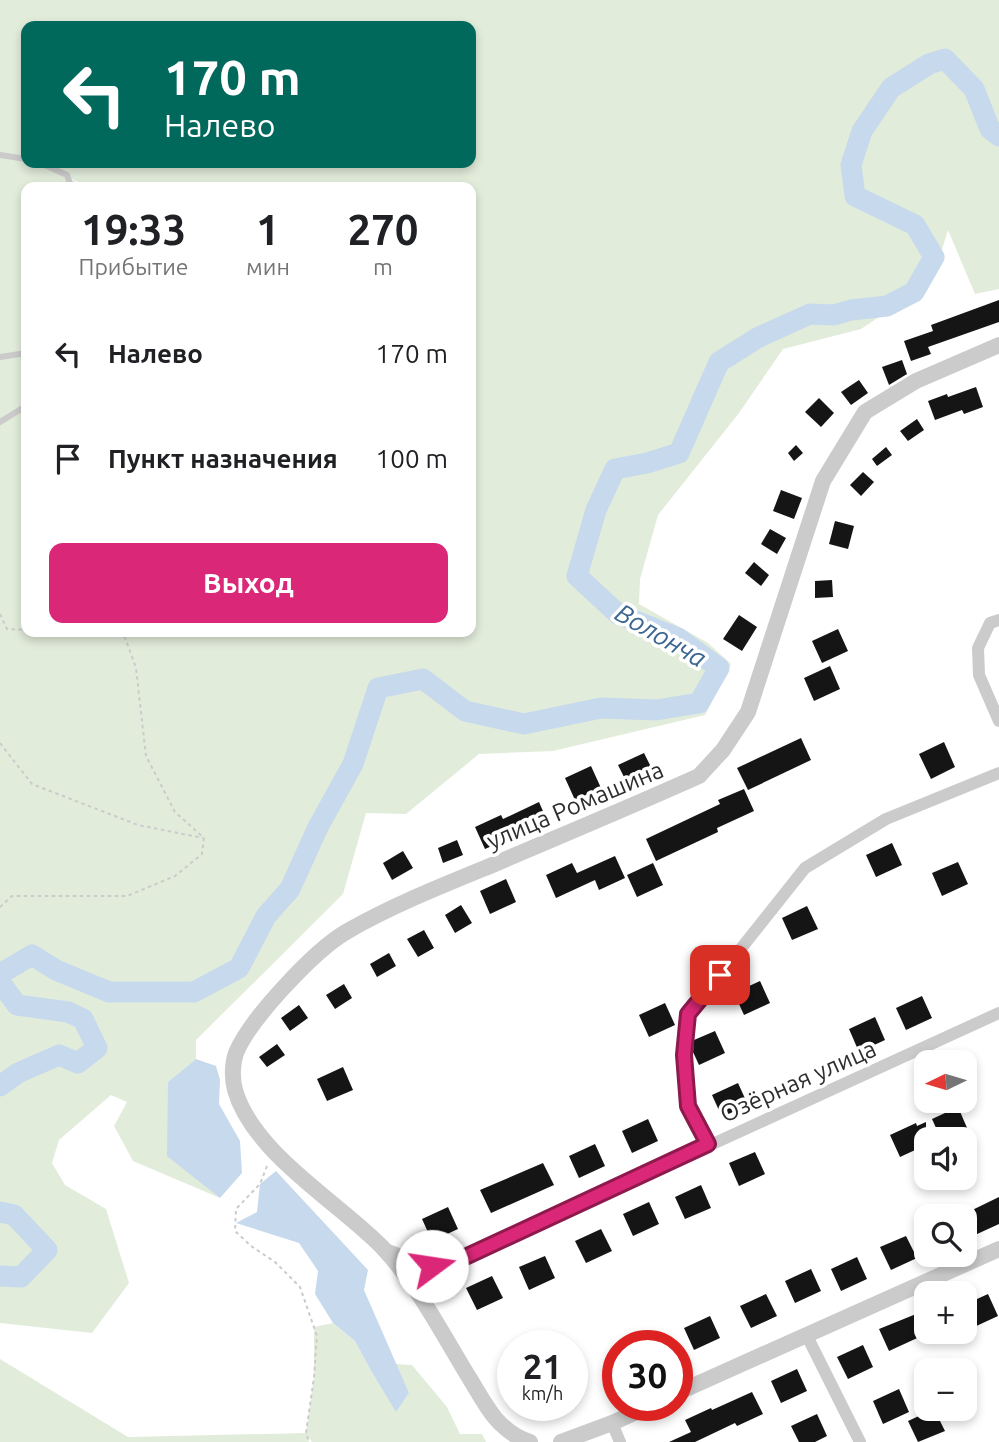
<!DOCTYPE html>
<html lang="ru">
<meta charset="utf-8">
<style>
:root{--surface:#fff;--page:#f6f6f6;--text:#202124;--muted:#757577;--accent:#db2777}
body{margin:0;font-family:Ubuntu,sans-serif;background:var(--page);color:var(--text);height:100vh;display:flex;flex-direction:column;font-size:26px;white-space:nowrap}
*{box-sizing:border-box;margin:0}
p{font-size:23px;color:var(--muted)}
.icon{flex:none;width:38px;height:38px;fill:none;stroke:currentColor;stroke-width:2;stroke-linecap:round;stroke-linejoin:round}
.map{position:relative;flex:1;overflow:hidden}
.details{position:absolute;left:21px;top:182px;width:455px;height:455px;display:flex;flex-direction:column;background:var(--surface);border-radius:14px;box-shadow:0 4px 10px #0003}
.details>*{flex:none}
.guide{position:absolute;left:21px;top:21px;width:455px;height:147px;border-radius:14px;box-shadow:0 4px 10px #0003;background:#00695c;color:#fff;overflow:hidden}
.needle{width:46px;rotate:265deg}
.tools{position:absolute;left:914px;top:1050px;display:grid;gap:14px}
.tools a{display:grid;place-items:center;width:63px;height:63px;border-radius:14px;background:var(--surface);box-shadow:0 4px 10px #0003;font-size:35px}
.speed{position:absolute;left:497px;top:1330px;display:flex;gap:14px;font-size:35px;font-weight:700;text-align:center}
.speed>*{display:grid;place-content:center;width:91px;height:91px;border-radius:50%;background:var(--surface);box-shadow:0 4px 10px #0003;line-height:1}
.speed small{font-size:18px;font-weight:400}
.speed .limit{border:10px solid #d22;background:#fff;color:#111}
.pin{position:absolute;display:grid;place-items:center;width:60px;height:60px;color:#fff;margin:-30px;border-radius:14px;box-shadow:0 4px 10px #0006}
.me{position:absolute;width:77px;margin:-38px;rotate:76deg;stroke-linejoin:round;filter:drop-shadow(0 0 5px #0008)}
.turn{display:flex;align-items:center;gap:24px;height:147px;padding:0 28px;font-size:32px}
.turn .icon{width:91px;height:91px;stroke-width:2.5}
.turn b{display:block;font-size:49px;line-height:60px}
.eta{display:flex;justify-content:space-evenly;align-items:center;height:119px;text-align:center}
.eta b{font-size:42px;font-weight:700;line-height:49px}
.cta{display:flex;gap:14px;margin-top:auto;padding:14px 28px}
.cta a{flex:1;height:80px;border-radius:14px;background:var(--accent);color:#fff;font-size:28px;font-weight:700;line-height:80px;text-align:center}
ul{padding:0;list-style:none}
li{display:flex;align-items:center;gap:21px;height:105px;padding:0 28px}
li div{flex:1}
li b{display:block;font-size:26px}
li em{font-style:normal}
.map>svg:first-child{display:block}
.green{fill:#e2ecdb;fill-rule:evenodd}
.water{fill:#c7d9ec}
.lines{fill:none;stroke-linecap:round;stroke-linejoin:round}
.river{stroke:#c7d9ec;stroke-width:21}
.building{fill:#151515}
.path{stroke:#cbcbcb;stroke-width:2;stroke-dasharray:3.5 3.5;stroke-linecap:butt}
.service{stroke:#cbcbcb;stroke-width:6}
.minor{stroke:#cbcbcb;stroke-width:12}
.tertiary{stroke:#cbcbcb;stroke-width:16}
.route-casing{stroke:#8e194d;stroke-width:18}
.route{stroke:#db2777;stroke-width:12}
.labels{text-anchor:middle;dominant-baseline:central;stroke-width:7;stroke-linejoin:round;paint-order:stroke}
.street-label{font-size:24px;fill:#2e2e2e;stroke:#fff}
.water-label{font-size:26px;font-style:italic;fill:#3b6691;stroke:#fff}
</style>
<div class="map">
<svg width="999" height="1442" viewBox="0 0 999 1442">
<rect width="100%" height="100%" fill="#fff"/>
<g class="green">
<path d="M0,0H999V289L975,294L948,230L932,282L861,329L783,349L739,413L658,515L640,579L639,604L708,643L731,664L705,715L553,751L479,754L406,814L366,813L343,894L196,1040V1059L168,1082L203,1183L220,1198L133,1161L114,1126L127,1102L111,1095L59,1140L52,1163L65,1185L106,1209L129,1283L92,1333L0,1323ZM26,26H471V163H26ZM55,171L89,187H471V632H26V187H86Z"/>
<path d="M333,1323L355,1341L370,1369L396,1411L409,1393L395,1364L412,1365L447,1407L460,1434H482L486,1442H312L308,1437L309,1442H0V1359L128,1437L306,1433L314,1377V1327Z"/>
</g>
<g class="water">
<path d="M196,1059L216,1066L220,1080L219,1104L240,1141L242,1173L220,1198L167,1156L168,1082Z"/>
<path d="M276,1171L368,1270L364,1290L409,1393L396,1412L370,1369L355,1341L333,1323L315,1294L318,1271L299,1243L236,1223L257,1212L260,1184Z"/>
</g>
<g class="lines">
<g class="river">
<path d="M0,974L32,955L56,970L109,992H194L239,968L266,916L290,889L318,827L353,764L378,688L423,679L465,711L524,724L601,708L656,710L699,703L719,668L678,638L618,614L577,576L596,510L615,469L647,463L679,453L719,362L759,337L810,314L834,315L851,310L887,306L914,292L934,257L915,225L855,196L851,165L862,131L891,88L929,64L945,59L974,89L990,129L999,136"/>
<path d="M0,982L17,1005L68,1012L83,1019L97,1048L78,1063L59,1055L18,1073L0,1086"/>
<path d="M0,1212L14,1215L47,1250L21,1277L0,1276"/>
</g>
</g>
<g class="building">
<path d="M999,300V322L928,347L931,354L911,361L904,341L933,331L931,325Z"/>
<path d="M902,360L907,374L889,385L882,367Z"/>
<path d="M859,380L868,393L851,405L841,392Z"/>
<path d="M976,387L983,407L964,414L962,410L935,420L928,401L947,394L948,397Z"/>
<path d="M819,398L834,413L821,427L805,412Z"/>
<path d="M917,419L924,430L908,441L900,431Z"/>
<path d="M796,445L803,453L794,461L788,453Z"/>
<path d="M886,447L892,455L877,466L872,459Z"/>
<path d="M863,472L874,482L861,496L850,485Z"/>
<path d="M781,490L802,498L794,519L773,511Z"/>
<path d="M835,521L854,526L848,549L829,544Z"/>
<path d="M770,529L786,538L777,554L761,544Z"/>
<path d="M754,562L769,575L761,586L745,573Z"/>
<path d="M832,580L833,597L815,598V581Z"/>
<path d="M739,615L757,627L742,651L723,639Z"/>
<path d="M838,629L848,651L822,663L812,641Z"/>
<path d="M830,666L840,689L814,701L804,678Z"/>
<path d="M801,738L811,760L748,790L737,768Z"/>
<path d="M944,742L955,767L931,779L919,754Z"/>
<path d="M644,753L655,775L629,787L618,765Z"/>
<path d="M591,766L601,788L575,800L565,778Z"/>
<path d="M744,789L754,811L717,828L718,832L656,861L646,839L720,804L718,800Z"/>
<path d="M539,802L549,825L523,836L521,833L485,849L475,827L501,815L503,819Z"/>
<path d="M457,840L463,855L443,863L438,848Z"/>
<path d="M892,843L902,865L876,877L866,855Z"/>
<path d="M403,851L413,868L392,880L383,863Z"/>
<path d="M615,856L625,878L599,890L595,880L556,898L546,875L572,863L577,873Z"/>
<path d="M958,862L968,884L942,896L932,873Z"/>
<path d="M653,863L663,885L637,897L627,875Z"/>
<path d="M506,879L516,902L490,914L480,891Z"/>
<path d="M461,905L472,923L455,933L445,915Z"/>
<path d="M807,906L818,929L792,940L782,918Z"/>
<path d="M424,930L434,948L418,957L407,939Z"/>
<path d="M389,953L396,966L377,977L370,964Z"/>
<path d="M760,981L770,1003L744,1015L734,993Z"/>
<path d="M344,984L352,998L335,1009L326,995Z"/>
<path d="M922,996L932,1018L906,1030L896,1008Z"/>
<path d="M665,1003L675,1025L649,1037L639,1015Z"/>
<path d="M299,1005L308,1018L290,1031L281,1018Z"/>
<path d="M875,1017L885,1040L859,1052L849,1029Z"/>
<path d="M715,1031L725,1053L699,1065L693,1052L694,1040Z"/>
<path d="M277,1044L285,1055L267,1067L259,1057Z"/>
<path d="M343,1067L353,1090L327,1101L317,1079Z"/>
<path d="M738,1083L748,1105L722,1117L712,1095Z"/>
<path d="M958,1107L968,1130L948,1139H941L932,1119Z"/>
<path d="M648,1119L658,1141L632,1153L622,1131Z"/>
<path d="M926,1122V1145L900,1157L890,1135L916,1123L917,1126Z"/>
<path d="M595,1144L605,1166L579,1178L569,1156Z"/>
<path d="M755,1152L765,1174L739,1186L729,1163Z"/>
<path d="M543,1163L554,1185L491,1213L480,1190Z"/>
<path d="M701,1185L711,1208L685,1219L675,1197Z"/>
<path d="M999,1197V1224L964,1240V1214Z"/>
<path d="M649,1202L659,1224L633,1236L623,1214Z"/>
<path d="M448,1207L458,1229L432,1241L422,1219Z"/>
<path d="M601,1229L612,1251L586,1263L575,1241Z"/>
<path d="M906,1236L917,1258L891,1270L880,1247Z"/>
<path d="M545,1256L555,1278L529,1290L519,1267Z"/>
<path d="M857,1257L867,1279L841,1291L831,1269Z"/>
<path d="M811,1269L821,1291L795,1303L785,1281Z"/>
<path d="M492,1276L503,1298L477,1310L466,1288Z"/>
<path d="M766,1294L777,1316L751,1328L740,1306Z"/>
<path d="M988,1294L998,1316L972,1328L964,1311V1305Z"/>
<path d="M926,1310V1334L889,1351L879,1329Z"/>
<path d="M710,1316L720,1338L694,1350L684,1328Z"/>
<path d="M863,1345L873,1367L848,1379L837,1357Z"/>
<path d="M797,1369L807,1391L781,1403L771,1381Z"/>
<path d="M899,1389L909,1412L883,1424L873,1401Z"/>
<path d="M752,1392L763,1414L737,1426L735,1423L695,1442H669L691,1432L685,1420L711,1408L712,1410Z"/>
<path d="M934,1409L945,1431L918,1442L908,1421Z"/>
<path d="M817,1414L827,1436L815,1442H799L791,1426Z"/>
</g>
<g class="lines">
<g class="path">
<path d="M0,614L7,629L26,630"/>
<path d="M63,632H79"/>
<path d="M0,743L32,784L138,825L203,838"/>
<path d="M0,907L12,896H127L175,876L202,854L204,838L175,812L146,756L136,668L123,632"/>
<path d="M267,1166L260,1184L236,1209L235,1231L251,1246L275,1262L300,1287L317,1336L314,1377L306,1433L309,1442"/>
</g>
<g class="service">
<path d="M0,155L26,159"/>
<path d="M40,163L67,175L71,187"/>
<path d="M0,357L26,353"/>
<path d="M0,422L26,406"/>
</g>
<g class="minor">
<path d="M999,620L990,623L978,648L979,675L999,721"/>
<path d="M708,1144L688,1106L684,1055L688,1015L805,868L886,819L999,773"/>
<path d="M383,1248L431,1266L448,1265L999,1013"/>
<path d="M806,1334L860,1442"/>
<path d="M612,1423L620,1442"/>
</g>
<g class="tertiary">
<path d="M677,1393L999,1249"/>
<path d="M530,1442C517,1438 505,1429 496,1419C486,1407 478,1392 470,1379C443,1335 417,1284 382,1247C337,1201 253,1153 235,1090C232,1079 232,1064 236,1053C250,1019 314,951 346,932C391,906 441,886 490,866C560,836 630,807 699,776L723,750L748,712L823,481L865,412L916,381L999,345"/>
<path d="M561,1442L612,1423L652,1405"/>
</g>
</g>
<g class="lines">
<defs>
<path id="route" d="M432,1266L448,1265L708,1144L688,1106L684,1055L688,1014L720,975"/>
</defs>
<use href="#route" class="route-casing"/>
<use href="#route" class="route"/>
</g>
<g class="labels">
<g class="street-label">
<text transform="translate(575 805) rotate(-23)">улица Ромашина</text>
<text transform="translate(798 1081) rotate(-24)">Озёрная улица</text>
</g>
<g class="water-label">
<text transform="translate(661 635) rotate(30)">Волонча</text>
</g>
</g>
</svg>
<div class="tools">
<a><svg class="needle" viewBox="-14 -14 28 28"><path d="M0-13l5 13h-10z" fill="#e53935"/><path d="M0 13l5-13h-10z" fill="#757577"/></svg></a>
<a><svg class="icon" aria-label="sound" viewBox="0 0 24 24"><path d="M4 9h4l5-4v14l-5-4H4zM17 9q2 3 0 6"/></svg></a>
<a><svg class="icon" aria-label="search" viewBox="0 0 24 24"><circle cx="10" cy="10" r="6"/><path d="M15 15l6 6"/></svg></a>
<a>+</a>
<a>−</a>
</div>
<div class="speed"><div>21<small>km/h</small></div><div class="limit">30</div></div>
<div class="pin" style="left:720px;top:975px;background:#d93025"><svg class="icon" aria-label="arrive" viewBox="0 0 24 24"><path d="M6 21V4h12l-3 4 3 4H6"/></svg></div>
<svg class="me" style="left:432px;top:1266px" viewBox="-20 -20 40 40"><circle r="19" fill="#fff"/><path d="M0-13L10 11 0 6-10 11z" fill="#db2777"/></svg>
<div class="guide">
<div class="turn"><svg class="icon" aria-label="left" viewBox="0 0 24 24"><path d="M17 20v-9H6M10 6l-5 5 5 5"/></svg><div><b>170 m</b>Налево</div></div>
</div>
<section class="details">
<div class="eta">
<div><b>19:33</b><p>Прибытие</p></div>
<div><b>1</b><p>мин</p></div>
<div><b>270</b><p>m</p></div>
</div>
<ul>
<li><svg class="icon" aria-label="left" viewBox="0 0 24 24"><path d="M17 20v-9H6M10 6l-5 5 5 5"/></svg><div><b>Налево</b></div><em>170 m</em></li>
<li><svg class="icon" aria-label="arrive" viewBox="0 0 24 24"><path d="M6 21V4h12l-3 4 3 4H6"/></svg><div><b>Пункт назначения</b></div><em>100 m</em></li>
</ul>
<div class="cta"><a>Выход</a></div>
</section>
</div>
